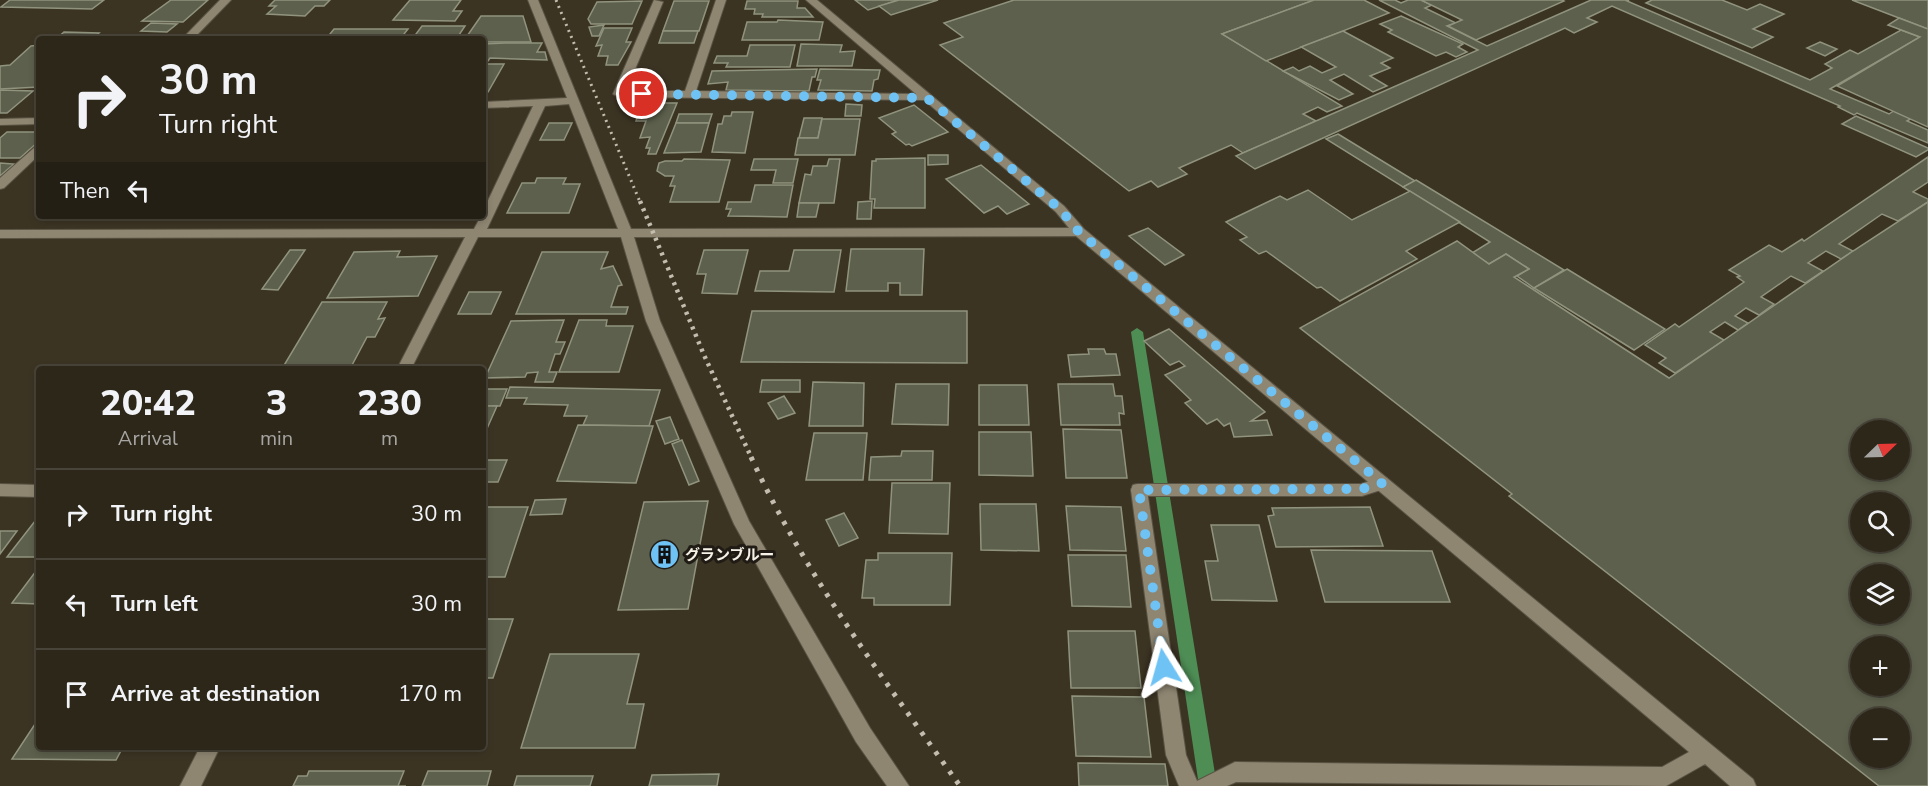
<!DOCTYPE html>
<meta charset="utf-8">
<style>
:root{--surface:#2d271a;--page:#352f23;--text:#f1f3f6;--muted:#a7a5a2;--line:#484439}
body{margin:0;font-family:"Nunito Sans","Noto Sans JP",sans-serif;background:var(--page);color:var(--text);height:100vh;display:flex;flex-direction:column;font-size:22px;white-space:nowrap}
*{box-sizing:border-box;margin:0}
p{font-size:20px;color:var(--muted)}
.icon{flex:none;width:33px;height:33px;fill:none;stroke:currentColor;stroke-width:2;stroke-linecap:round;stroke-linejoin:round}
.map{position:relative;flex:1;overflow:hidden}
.side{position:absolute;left:36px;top:366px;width:450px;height:384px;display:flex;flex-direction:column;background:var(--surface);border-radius:6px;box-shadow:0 3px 9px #0003,0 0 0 2px var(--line)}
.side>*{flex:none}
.banner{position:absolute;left:36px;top:36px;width:450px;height:183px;border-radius:6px;box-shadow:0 3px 9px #0003,0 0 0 2px var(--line);background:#2d271a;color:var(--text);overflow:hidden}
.needle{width:39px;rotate:67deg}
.controls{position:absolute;left:1850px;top:420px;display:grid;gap:12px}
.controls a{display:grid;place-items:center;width:60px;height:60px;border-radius:50%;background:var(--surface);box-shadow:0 3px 9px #0003,0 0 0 2px var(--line);font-size:30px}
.pin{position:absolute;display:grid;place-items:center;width:51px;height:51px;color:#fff;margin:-26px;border:3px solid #fff;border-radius:50%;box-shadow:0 2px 6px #0007}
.me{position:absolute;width:66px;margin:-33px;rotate:352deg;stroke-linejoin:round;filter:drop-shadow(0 0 4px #0008)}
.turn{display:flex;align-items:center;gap:21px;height:126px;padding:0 24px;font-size:27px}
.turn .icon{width:78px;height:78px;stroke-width:2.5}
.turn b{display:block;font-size:42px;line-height:51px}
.then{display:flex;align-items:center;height:57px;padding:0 24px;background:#0003;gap:12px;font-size:22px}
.eta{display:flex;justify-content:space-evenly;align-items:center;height:102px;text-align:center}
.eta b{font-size:36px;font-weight:800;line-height:42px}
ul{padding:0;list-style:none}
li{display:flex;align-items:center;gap:18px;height:90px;padding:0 24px;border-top:2px solid var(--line)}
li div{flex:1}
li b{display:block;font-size:22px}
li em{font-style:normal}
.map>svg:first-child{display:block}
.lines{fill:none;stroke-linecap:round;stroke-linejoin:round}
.stream{fill:#4e8e55;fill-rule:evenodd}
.building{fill:#5c604c;stroke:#90947f;stroke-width:1.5;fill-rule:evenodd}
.lane-casing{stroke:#5a5444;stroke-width:2}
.street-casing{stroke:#5a5444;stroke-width:2}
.lane{fill:#8f8672;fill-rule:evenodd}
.street{fill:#8f8672;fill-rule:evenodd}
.rail-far2{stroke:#c3bdb0;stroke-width:3;stroke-dasharray:2 4.5;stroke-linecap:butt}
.rail-far1{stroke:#c3bdb0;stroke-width:4.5;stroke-dasharray:3 5;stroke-linecap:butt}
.rail{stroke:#c3bdb0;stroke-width:5;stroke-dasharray:4 8;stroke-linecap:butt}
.route{stroke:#6fc2f4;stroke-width:10;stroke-dasharray:0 18}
.labels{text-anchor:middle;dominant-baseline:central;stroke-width:6;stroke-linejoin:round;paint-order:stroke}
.poi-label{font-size:15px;font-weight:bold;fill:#f7f2e7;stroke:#201c15;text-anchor:start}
</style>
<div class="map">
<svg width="1928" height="786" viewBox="0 0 1928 786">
<rect width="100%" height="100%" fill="#3c3423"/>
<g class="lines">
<path class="stream" d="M1137,328L1143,332L1217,786H1199L1131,332Z"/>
</g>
<g class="building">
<path d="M10,0H104L92,9L1,7Z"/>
<path d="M171,0H208L183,22L142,21Z"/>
<path d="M275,0H330L324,6H315L305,16L267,14L276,6H269Z"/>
<path d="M410,0H461L453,11H462L455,21L393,20Z"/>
<path d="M855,0H899L868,10Z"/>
<path d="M899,0H938L891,15L879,6Z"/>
<path d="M1014,0H1314L1222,34L1342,106L1327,112L1318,107L1303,114L1316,121L1243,153L1231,145L1179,168L1187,174L1158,187L1151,181L1129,191L940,45L963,37L944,23Z"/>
<path d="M1314,0H1364L1389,13L1266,61L1222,34Z"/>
<path d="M1379,0H1395L1401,3L1408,0H1421L1432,5L1425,8L1456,23L1447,26L1487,46L1591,0H1629L1627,1L1810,80L1832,68L1825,64L1850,50L1858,54L1901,30L1920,37L1830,89L1889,114L1895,110L1912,118L1907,121L1928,130V143L1857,113L1854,115L1838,107L1840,106L1612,6L1587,18L1597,22L1574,33L1565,28L1255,169L1236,156L1478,50Z"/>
<path d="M1421,0H1562L1564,1L1476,40L1448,26L1462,20Z"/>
<path d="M1652,0H1722L1747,10L1760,4L1784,14L1753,29L1773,37L1752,48L1646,3Z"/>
<path d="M1852,0H1928V29L1899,18Z"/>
<path d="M642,1L632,24H591L588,19L597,2Z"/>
<path d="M674,1H709L699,31H663Z"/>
<path d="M747,1H798L797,8H805L813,17H762L763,14H754L755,9H745Z"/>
<path d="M481,16H523L531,42H483V39H465Z"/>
<path d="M1401,16L1463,44L1458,47L1467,52L1456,57L1446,52L1436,56L1388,32L1392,30L1380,24Z"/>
<path d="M1899,18L1928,29V127L1837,86L1920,37L1888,25Z"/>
<path d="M778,20L823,22L819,40H742L747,22H777Z"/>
<path d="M151,23L177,24L167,32L141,31Z"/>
<path d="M604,25L599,36H592L589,27Z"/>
<path d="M422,26H465L457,38H413Z"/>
<path d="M604,28H632L626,42H631L618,65H606L608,56H598L602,45L596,46Z"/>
<path d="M334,29H408L400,39H326Z"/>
<path d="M663,31H698L694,43H659Z"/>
<path d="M1343,31L1393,58L1381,63L1390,68L1370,76L1387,86L1373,92L1344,74L1330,80L1353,94L1339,100L1283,71L1293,67L1299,71L1310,66L1322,73L1336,67L1301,47Z"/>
<path d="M64,32L99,33L92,39H56Z"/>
<path d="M270,36L267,39H227L229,37Z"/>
<path d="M1820,42L1837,49L1825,56L1807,48Z"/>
<path d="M505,43H542L537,52H545L547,60L490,58L488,61H483V44Z"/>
<path d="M801,44L842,45L840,52L855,51L852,66H797Z"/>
<path d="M39,45V87L0,89V66L10,65L31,46Z"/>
<path d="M750,45H795L790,67H726L728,63H714L717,56H747Z"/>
<path d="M483,64H504L488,92H483Z"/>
<path d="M817,69L815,77H812L809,91L726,90L728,82L708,84L712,71Z"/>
<path d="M820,69L880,70L878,79L874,80L872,91L818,90L821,80H817Z"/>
<path d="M0,90L33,91L7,113H0Z"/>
<path d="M642,103H677L656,154H648L650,148H646L650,137L640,138L646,121H636Z"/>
<path d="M846,104L862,105L861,116H845Z"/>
<path d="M914,105L948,132L912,146L909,144L906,145L892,134L896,132L879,118Z"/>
<path d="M732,112H753L745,153L712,152L718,124H722L724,116H731Z"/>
<path d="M679,114H712L709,123H676Z"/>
<path d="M1856,116L1928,148V150L1916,157L1842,124Z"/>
<path d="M804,118H822L818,138H799Z"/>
<path d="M822,119H860L855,155H795L798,138H818Z"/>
<path d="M549,123H572L564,140H540Z"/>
<path d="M676,123H709L701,152L664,153Z"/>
<path d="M7,132H39V141L20,158H0V138Z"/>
<path d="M1338,134L1415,181L1403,187L1326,139Z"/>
<path d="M928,155H948V164L928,165Z"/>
<path d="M1928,157V182L1913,192L1928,199V202L1898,221L1882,214L1839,244L1853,251L1841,259L1826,251L1808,263L1823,271L1805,283L1791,276L1761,297L1774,304L1759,315L1746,308L1735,316L1748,323L1738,330L1725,322L1710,332L1724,340L1675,373L1659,363L1666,358L1645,345L1675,324L1679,327L1744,282L1737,277L1740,276L1729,270L1769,245L1782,252L1802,239L1804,241Z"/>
<path d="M925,158V208H874L875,199H870L872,161H876V159Z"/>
<path d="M684,159L730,160L719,202H670L675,186H670L674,176H665L657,171L659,163L665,161H682Z"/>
<path d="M754,159H798L793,183H773L776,170H751Z"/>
<path d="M829,159H840L834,203H799L805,174L811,175L813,166H827Z"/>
<path d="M0,163L14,164L0,176Z"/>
<path d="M981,165L1029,204L1007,214L998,206L984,213L946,179Z"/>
<path d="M537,178H566L563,184H580L569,213H507L522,183H535Z"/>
<path d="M1416,180L1564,270L1534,288L1517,276L1529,269L1506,254L1489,264L1472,253L1490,242L1403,187Z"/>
<path d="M755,185H793L787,217L728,216L731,209H726L728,202H751Z"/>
<path d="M1308,190L1352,220L1410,191L1460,222L1406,251L1417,259L1340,301L1321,287L1317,288L1266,251L1259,254L1240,240L1247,237L1226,222L1280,196L1287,200Z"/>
<path d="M872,201L871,219H857L858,202Z"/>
<path d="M1928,202V786H1879L1509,496L1512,494L1300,328L1457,241L1489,264L1506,254L1529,269L1514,277L1669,378L1853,251ZM1860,430H1899V470H1860ZM1860,502H1899V542H1860ZM1860,574H1899V614H1860ZM1860,646H1899V686H1860ZM1860,718H1899V758H1860Z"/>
<path d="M799,203H819L816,217H797Z"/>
<path d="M1148,228L1184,255L1165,265L1129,236Z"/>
<path d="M851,249H924L922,295H900V283H888V291H846Z"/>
<path d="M290,250H305L278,290L262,289Z"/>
<path d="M704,250H748L737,294L702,293L706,274H697Z"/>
<path d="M794,250H841L834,292L755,291L760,271H789Z"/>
<path d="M400,251L397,257L437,256L418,296L327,298L354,252Z"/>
<path d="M542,252H608L601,269L613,266L622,285L618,286L611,307H628L626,314H516Z"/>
<path d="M1567,269L1665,329L1634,350L1534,288Z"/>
<path d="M469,292H501L491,314H458Z"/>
<path d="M322,302H387L378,319L385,318L375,337H367L351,367H283Z"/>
<path d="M752,311H967V363L741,362Z"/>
<path d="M564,320L556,342H565L560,354H555L549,372H557L553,382H535L538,372L527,373L525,377L485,378L511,321Z"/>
<path d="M579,320H607L606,326H633L619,372H559Z"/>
<path d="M1169,329L1265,412L1251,421L1267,420L1272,435L1234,437L1230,423L1224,426L1217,419L1207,424L1185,403L1191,400L1165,375L1185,366L1179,361L1170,365L1144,341Z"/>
<path d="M1088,349H1104L1106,354H1116L1120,375L1071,377L1068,355L1089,354Z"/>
<path d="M762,380H800V392H760Z"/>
<path d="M813,382L864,383L863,426H809Z"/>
<path d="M896,384H949L948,425L892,424Z"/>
<path d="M1058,384H1113L1115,396H1122L1124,414L1119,413L1120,425H1061Z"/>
<path d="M979,385H1027L1029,425H979Z"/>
<path d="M510,387L660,390L649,426L583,425L587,416H564L568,405L524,404L527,398H506Z"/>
<path d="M483,389H507L500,406H483Z"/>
<path d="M784,396L795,413L778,419L768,403Z"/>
<path d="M483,406H497L485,433H483Z"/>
<path d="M670,417L679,439L665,444L656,421Z"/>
<path d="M578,425L653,426L636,483L557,481Z"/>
<path d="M1063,429L1121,430L1127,478H1066Z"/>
<path d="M979,432H1031L1033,476L979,475Z"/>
<path d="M814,433H867L863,480H806Z"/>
<path d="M682,440L699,481L689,485L672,444Z"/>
<path d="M902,451H933L932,480H869L871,457L901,456Z"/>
<path d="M483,460H507L498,482H483Z"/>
<path d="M892,483H950L948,534L889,533Z"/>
<path d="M566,499L562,514L530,515L535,500Z"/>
<path d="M708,501L688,609L618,610L644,502Z"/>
<path d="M980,504H1036L1039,551L981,550Z"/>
<path d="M1066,506L1121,507L1126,551L1070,550Z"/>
<path d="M483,507H528L505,577H483Z"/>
<path d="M1370,507L1383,546L1276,547L1268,516L1274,515L1272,508Z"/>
<path d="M844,513L858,538L839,546L826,520Z"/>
<path d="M39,516V557H7Z"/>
<path d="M1211,525H1259L1277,601L1212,600L1205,561H1218Z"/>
<path d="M0,531H17L0,554Z"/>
<path d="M1311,550L1432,551L1450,602H1325Z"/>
<path d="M878,553H952L950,605H874V598H862L866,560H878Z"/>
<path d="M1068,555H1126L1131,607L1072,606Z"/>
<path d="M36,571H39V604L12,603Z"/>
<path d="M483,619H513L493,678H483Z"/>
<path d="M1068,631H1135L1141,688H1071Z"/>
<path d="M550,654H639L627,704H644L635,748H521Z"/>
<path d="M1072,696L1144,697L1151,757L1076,756Z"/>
<path d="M39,718V747H123L116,760L12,759Z"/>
<path d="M1078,763L1165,764L1168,786H1079Z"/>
<path d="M309,771H404L398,786H406H293L298,776H307Z"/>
<path d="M428,771H491L487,786H422Z"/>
<path d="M719,774L717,786H649L652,775Z"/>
<path d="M517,776H593L590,786H514Z"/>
</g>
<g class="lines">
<defs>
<path id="lane" d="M1381,477L1387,478L1389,483L1387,488L1362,496H1139L1133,495L1131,490L1133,485L1139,484H1361Z"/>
<g id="street">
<path d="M220,0H231L193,39H182Z"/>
<path d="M528,0H538L631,229L1069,228L1056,212L924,100L619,97L613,94L654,0L663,2L626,91H685L716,0H726L696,91L916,94L806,0H817L1064,206L1084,229L1753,779L1756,786H1730L1705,764L1666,786L1236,782L1227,786H1179L1166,755L1131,490L1133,485L1139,484L1145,485L1147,490L1186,755L1197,781L1235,762L1662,767L1689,752L1076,236L634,237L660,321L749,521L870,728L909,786H887L856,742L734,524L646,321L621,237H478L411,369H397L465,237L0,238V230L474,229L481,216H483V211L533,106L483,108V102L567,98ZM569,104L618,229H487L545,106Z"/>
<path d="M39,118V124L0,125V119Z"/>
<path d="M39,145V155L4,188L0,189V178L35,147Z"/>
<path d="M0,484L39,485V497L0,496Z"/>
<path d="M200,747H220L201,786H180Z"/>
</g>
</defs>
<use href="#lane" class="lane-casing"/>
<use href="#street" class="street-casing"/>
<use href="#lane" class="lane"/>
<use href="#street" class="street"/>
<path class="rail-far2" d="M556,0L640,202"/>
<path class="rail-far1" d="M640,201L704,355L752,459"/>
<path class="rail" d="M751,457C805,575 885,681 960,786"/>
</g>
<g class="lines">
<path class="route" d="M642,94L927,98L1060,209L1079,232L1382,483L1362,489L1139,490L1164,667"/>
</g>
<defs>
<symbol id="building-disc" viewBox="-11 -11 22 22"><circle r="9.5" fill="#6fc2f4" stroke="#201c15"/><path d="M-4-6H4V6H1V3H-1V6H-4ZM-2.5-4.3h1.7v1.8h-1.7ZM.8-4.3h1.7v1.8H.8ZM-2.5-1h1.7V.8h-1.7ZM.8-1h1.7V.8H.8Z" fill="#111"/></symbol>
</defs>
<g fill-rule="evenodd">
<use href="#building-disc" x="648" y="538" width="33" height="33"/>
</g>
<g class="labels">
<g class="poi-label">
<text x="685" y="555">グランブルー</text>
</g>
</g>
</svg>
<div class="controls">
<a><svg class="needle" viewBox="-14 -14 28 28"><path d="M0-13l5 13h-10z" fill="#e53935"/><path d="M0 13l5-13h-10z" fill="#a7a5a2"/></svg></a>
<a><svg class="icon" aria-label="search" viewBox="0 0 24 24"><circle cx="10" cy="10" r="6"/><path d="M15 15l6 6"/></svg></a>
<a><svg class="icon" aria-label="layers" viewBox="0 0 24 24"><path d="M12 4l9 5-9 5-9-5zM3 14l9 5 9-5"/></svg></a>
<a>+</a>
<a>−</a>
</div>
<div class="pin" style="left:642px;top:94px;background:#d93025"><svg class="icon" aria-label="arrive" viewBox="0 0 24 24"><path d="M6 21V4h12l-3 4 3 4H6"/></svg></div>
<svg class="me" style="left:1164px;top:667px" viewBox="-20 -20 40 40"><path d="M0-17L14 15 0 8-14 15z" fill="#6fc2f4" stroke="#fff" stroke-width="4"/></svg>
<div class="banner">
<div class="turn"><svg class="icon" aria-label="right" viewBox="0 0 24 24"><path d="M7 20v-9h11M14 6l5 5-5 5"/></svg><div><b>30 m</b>Turn right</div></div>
<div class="then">Then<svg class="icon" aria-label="left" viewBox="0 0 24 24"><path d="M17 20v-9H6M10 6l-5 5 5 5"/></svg></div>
</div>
<section class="side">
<div class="eta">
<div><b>20:42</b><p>Arrival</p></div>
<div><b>3</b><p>min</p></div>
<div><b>230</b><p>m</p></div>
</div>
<ul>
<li><svg class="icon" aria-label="right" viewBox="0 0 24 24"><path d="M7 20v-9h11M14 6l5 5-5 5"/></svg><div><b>Turn right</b></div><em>30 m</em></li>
<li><svg class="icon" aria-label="left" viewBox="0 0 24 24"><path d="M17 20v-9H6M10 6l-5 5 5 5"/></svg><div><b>Turn left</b></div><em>30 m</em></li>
<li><svg class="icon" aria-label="arrive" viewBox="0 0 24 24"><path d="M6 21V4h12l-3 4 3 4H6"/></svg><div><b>Arrive at destination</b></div><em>170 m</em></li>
</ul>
</section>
</div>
